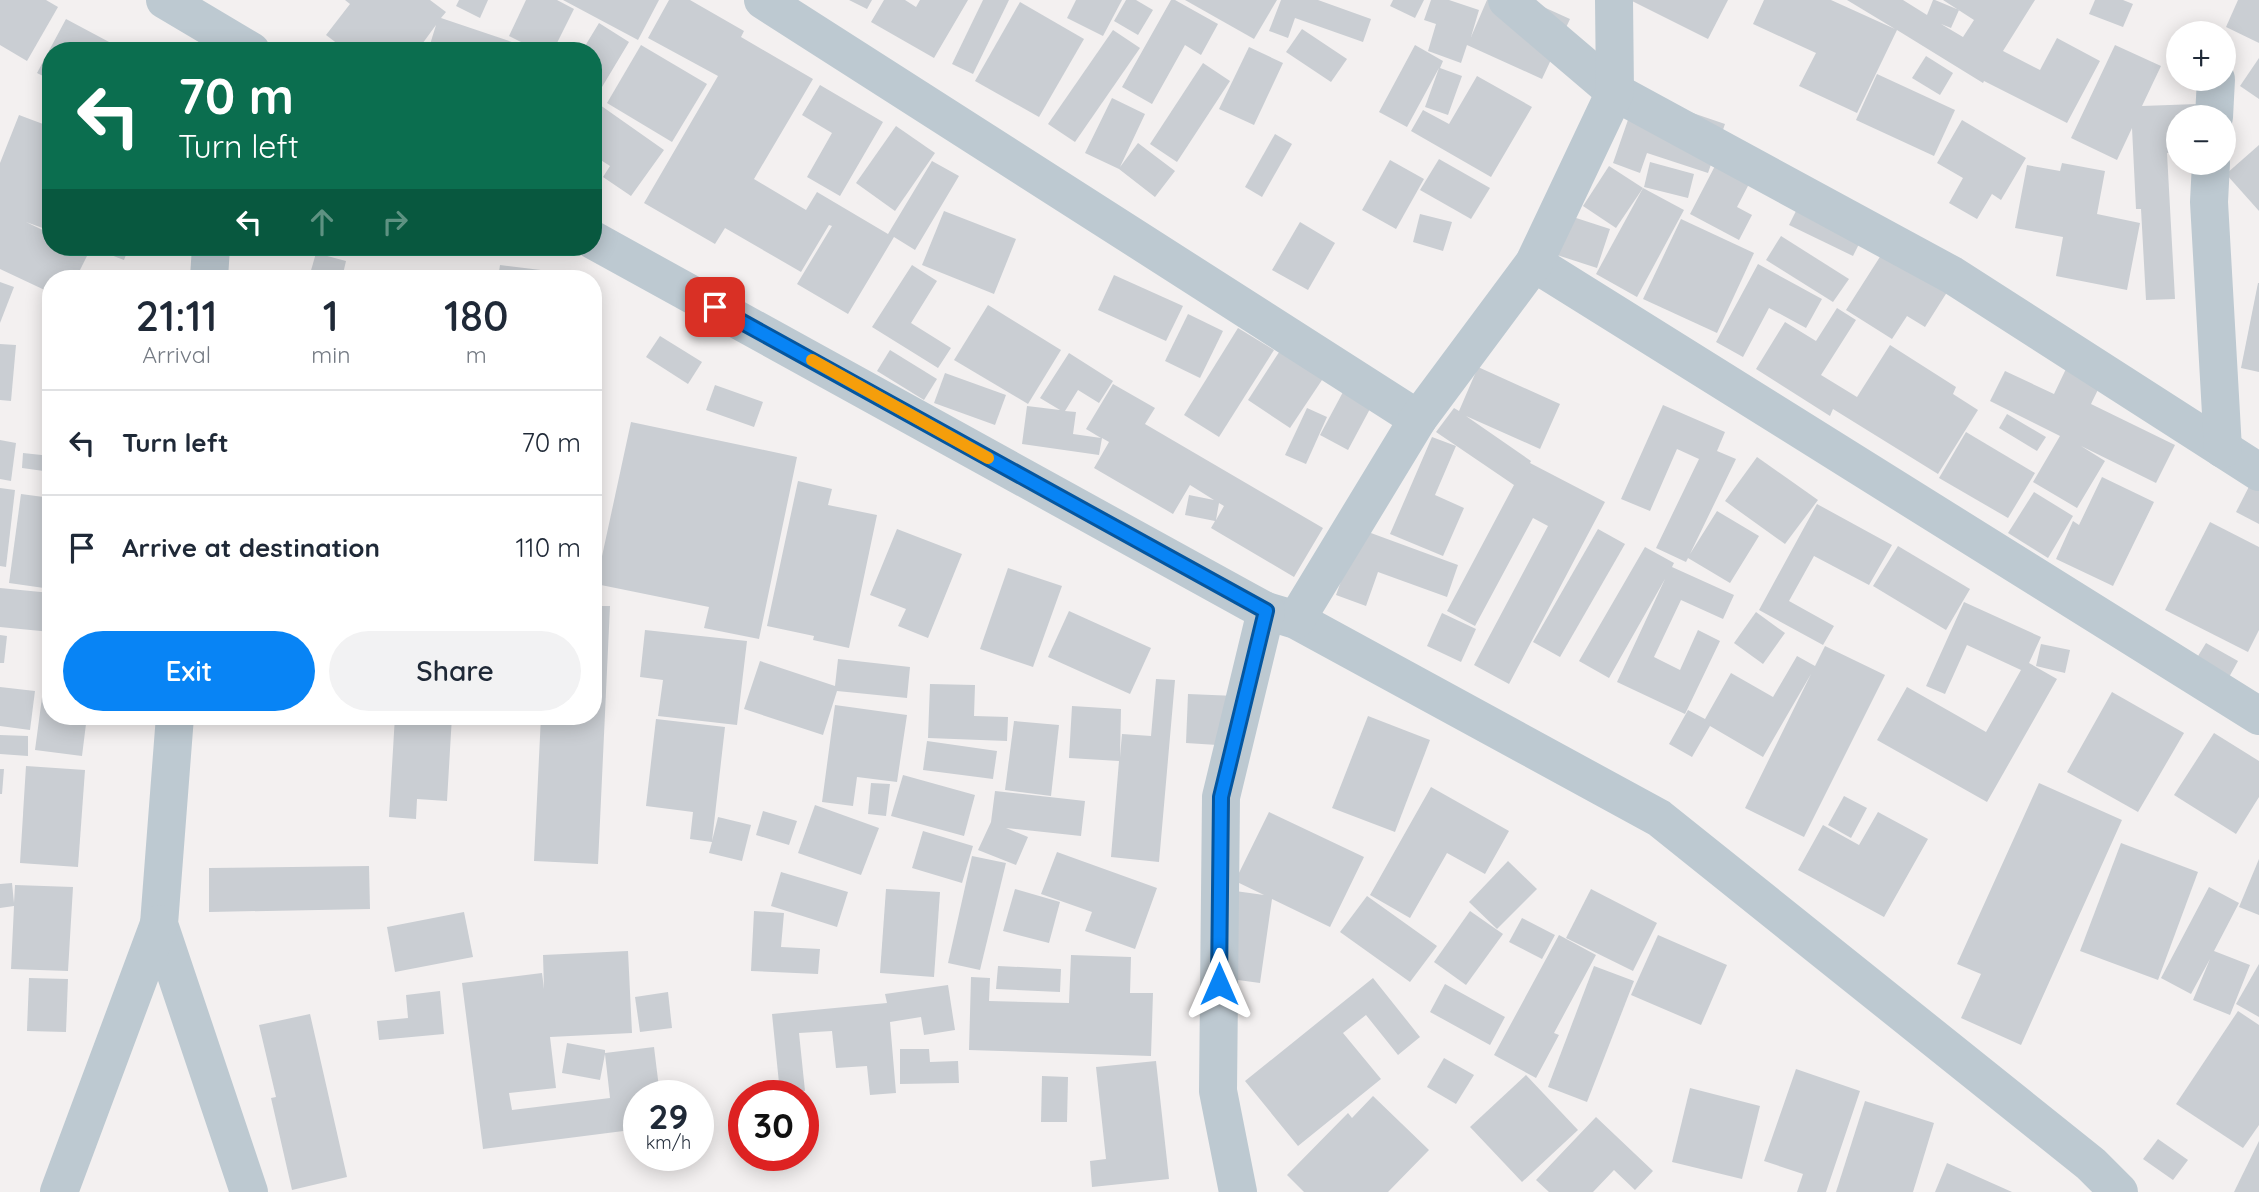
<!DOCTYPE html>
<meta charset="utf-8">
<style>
:root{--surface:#fff;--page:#f2f2f3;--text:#1f2937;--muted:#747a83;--line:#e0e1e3;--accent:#0884f5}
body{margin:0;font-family:Quicksand,sans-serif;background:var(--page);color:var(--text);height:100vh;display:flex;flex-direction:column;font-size:26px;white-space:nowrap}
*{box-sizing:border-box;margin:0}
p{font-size:23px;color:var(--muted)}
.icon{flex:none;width:38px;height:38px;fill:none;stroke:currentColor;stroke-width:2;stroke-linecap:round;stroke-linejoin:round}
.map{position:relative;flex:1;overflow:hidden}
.drawer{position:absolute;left:42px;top:270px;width:560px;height:455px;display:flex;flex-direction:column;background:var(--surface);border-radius:28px;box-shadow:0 4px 18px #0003}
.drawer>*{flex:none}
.top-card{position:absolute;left:42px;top:42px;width:560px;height:214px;border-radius:28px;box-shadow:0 4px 18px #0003;background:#0b6e4f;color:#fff;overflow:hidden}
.buttons{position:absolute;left:2166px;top:21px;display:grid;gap:14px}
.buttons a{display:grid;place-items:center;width:70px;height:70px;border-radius:50%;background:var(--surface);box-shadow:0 4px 18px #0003;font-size:35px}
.speed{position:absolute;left:623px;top:1080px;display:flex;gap:14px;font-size:35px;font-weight:700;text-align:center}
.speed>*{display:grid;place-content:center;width:91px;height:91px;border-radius:50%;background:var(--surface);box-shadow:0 4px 18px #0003;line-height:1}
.speed small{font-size:18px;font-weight:400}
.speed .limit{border:10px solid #d22;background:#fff;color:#111}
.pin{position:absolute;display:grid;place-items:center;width:60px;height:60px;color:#fff;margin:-30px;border-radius:14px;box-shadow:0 4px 10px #0006}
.me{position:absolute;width:77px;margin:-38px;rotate:0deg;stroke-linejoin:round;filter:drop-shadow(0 0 5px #0008)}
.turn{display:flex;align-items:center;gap:24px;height:147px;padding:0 21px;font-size:32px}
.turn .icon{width:91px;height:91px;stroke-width:2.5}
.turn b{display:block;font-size:49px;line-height:60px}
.lanes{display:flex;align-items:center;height:66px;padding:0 21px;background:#0003;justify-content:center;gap:35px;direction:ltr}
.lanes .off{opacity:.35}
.eta{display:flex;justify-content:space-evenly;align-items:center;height:119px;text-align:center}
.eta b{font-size:42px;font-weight:600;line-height:49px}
.primary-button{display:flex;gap:14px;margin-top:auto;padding:14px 21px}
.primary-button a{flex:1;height:80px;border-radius:42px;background:var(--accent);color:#fff;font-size:28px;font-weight:600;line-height:80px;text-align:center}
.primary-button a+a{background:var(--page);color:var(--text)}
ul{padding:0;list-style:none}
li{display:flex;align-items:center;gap:21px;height:105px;padding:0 21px;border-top:2px solid var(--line)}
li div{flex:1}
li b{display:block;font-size:26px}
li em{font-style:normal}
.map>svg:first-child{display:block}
.building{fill:#caced3;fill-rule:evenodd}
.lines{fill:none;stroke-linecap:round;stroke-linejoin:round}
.street{stroke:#bdc9d1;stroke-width:38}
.route-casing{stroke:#05569f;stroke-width:18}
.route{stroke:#0884f5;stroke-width:12}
.slow{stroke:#f59e0b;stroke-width:12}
</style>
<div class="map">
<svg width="2259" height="1192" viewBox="0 0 2259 1192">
<rect width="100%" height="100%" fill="#f3f0f0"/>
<g class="building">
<path d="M0,0H46L58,7L27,61L0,45Z"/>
<path d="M345,0H430L446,12L441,18L515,43L512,51H428L436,25L417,51H347L326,35L350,4Z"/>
<path d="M459,0H488L480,18L456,6Z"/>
<path d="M526,0H557L574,9L553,51H539L509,36Z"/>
<path d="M563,0H659L638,40Z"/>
<path d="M669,0H690L744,31L741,37L813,79L754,179L806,210L817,192L888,234L932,161L959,176L915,250L894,237L848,314L797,284L832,226L829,225L801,272L725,228L715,244L644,203L718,76L648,38Z"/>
<path d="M849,0H872L867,9Z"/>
<path d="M884,0H905L916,7L920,0H968L934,58L871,22Z"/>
<path d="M983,0H1009L973,74L952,64Z"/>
<path d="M1076,0H1122L1103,36L1067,18Z"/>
<path d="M1126,0H1136L1153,10L1138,35L1114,21Z"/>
<path d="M1171,0H1175L1218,24L1201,55L1185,45L1152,104L1122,87Z"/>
<path d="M1185,0H1277L1254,39Z"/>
<path d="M1281,0H1318L1371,19L1363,42L1295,18L1288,38L1269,31Z"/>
<path d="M1393,0H1424L1415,18L1390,6Z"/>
<path d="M1431,0H1449L1479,10L1471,37L1487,0H1528L1570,19L1542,79L1467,45L1461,63L1428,51L1436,24L1424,20Z"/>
<path d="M1630,0H1728L1708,39Z"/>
<path d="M1764,0H1831L1895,29L1847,0H1903L1927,15L1933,0H1935L1959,10L1951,28L1941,24L1963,37L1974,20L1943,0H2035L2003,51L2040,70L2057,38L2100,61L2067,123L1984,81L1983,83L1897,30L1857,113L1799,86L1816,53L1753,24Z"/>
<path d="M2095,0H2123L2133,4L2123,27L2089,14Z"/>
<path d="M2238,0H2259V43L2226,27Z"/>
<path d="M1020,2L1084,39L1039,117L975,81Z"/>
<path d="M66,19L126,51H51V80L37,73Z"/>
<path d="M599,23L629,42L593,102V51H582Z"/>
<path d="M1302,29L1347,59L1331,82L1286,52Z"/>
<path d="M1113,30L1140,48L1075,142L1048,124Z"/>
<path d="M641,45L707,84L672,142L607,103Z"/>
<path d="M1415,45L1443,61L1440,68L1462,76L1448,115L1425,107L1439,68L1407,127L1379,112Z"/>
<path d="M2115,45L2161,66L2142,106L2197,104V117H2179V152L2167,153L2175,299L2146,300L2141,209H2136L2132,128L2117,160L2071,138Z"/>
<path d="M1249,47L1283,63L1254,125L1219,109Z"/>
<path d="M1926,56L1953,73L1940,95L1912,78Z"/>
<path d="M2259,58V99L2240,86Z"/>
<path d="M1203,63L1230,81L1177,162L1150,144Z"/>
<path d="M1877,74L1955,110L1934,156L1856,120Z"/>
<path d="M1477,76L1532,107L1491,177L1411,131L1423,110L1449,124Z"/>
<path d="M820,85L883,122L840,196L807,177L832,133L802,115Z"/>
<path d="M1637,94L1725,124L1708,173L1647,153L1640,173L1613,163Z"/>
<path d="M1112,98L1145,114L1120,167L1138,143L1175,171L1155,197L1119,169L1085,153Z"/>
<path d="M600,105L664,150L631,196L603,177L610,166L593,155V115Z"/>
<path d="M19,115L51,127V231L26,222L51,234V247H78L89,252L76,278H51V293L0,269V163Z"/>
<path d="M1962,120L2026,158L2001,200L1992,194L1977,219L1949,203L1963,178L1937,163Z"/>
<path d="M896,126L935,153L895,211L856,183Z"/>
<path d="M1275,134L1292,144L1262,197L1245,187Z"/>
<path d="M2259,145V211L2226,174Z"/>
<path d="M1439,159L1490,188L1471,219L1420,190Z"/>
<path d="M1390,160L1424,179L1396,229L1362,210Z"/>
<path d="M1650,162L1694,174L1688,198L1644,187Z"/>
<path d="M2062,163L2105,171L2097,214L2140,223L2127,290L2056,276L2063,237L2015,228L2027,165L2060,171Z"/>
<path d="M1716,164L1750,182L1737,207L1752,215L1739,240L1690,214Z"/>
<path d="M1609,166L1643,188L1616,228L1583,206Z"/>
<path d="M1809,185L1873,216L1853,256L1789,225Z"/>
<path d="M1643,188L1684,210L1637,297L1596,274Z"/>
<path d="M944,211L1016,239L994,294L922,265Z"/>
<path d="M1420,214L1452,222L1443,251L1413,242Z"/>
<path d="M1570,216L1610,229L1597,268L1557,255Z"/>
<path d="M1681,219L1754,253L1717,333L1643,299Z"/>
<path d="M1300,222L1335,243L1308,290L1272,270Z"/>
<path d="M1781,236L1849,279L1833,302L1766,260Z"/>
<path d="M1892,238L1956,278L1925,327L1907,316L1892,339L1846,310Z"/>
<path d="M90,247H129L124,260Z"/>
<path d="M316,253L346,261L342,278H328L310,274Z"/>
<path d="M1758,264L1822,299L1806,328L1769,308L1743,357L1716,342Z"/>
<path d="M500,265L549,271L548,278H498Z"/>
<path d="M912,265L937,281L911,323L951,348L938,368L872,327Z"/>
<path d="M1114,275L1183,306L1166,341L1098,310Z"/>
<path d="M0,282L14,287L0,323Z"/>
<path d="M2258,283H2259V372L2241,368Z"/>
<path d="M988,305L1061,350L1028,404L954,360Z"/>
<path d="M1837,308L1856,320L1821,375L1857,397L1890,345L1956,387L1953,394L1978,410L1938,474L1833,409L1830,416L1756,369L1785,322L1816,341Z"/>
<path d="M1188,314L1223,331L1200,378L1165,361Z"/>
<path d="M1238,328L1274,350L1219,437L1184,415Z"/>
<path d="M660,336L702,362L688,384L646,357Z"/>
<path d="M1285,343L1328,371L1290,428L1248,400Z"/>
<path d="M0,344L16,345L11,401L0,400Z"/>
<path d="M890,350L937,379L924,400L877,371Z"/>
<path d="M2075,350L2109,367L2091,404L2175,445L2156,483L2081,446L2105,461L2077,508L2033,482L2060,436L1990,401L2005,371L2054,394Z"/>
<path d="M1069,353L1113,381L1099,403L1078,390L1065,411L1076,412L1073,434L1101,438L1086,429L1113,384L1155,408L1145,424L1323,528L1294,577L1211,528L1215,521L1185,515L1189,495L1214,500L1190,485L1173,514L1094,468L1109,442L1102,438L1099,455L1022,444L1027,406L1060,410L1040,398ZM1219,503L1224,506L1216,520Z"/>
<path d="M1478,367L1560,404L1540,449L1466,416L1531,461L1530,463L1605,502L1509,684L1474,665L1548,526L1533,518L1475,626L1447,611L1514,485L1436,432L1454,408L1459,411Z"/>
<path d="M945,373L1006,395L995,425L934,403Z"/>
<path d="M715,385L763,402L754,427L706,410Z"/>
<path d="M1343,392L1371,407L1348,450L1320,435Z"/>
<path d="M1663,405L1725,432L1717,451L1736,459L1690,554L1717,511L1759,536L1730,583L1688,558L1686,562L1656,548L1699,459L1677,449L1650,511L1621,499Z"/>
<path d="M1307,408L1327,417L1306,464L1285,455Z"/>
<path d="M2007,414L2046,437L2037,451L1999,428Z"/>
<path d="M631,422L797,457L759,639L704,628L709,607L596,584Z"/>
<path d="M1966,432L2035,473L2008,518L1939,478Z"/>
<path d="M1432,437L1456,446L1435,495L1464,508L1443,556L1390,534Z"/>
<path d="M0,440L16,443L11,481L0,479Z"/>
<path d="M23,453L51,456V472L22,468Z"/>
<path d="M1757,457L1818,500L1785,544L1725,501Z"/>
<path d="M2259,467V524L2236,512Z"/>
<path d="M2102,477L2154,502L2113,586L2056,559L2073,521L2079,525Z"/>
<path d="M798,481L832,489L828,505L877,515L849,648L813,640L814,636L767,626Z"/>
<path d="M0,488L15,490L6,567L0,566Z"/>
<path d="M2034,492L2073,516L2048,558L2008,533Z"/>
<path d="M21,494L51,498V589L9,583Z"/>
<path d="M1817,504L1892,545L1869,585L1814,556L1789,601L1834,626L1823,645L1759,610Z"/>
<path d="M2210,522L2259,547V630L2248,652L2165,610Z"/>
<path d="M897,529L962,554L928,638L898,626L906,609L870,595Z"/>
<path d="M1360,529L1458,565L1447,597L1378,572L1366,606L1336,595Z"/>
<path d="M1598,529L1625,544L1560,657L1533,642Z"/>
<path d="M1898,546L1970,589L1946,630L1873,586Z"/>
<path d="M1645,547L1674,563L1672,567L1734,595L1723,619L1681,600L1654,657L1680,670L1698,630L1720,641L1685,714L1617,682L1665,579L1609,678L1579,661Z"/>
<path d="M1008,568L1062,586L1033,667L980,649Z"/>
<path d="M0,588L51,593V632L0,627Z"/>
<path d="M1964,602L2041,637L2029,663L2057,679L1987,802L1877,740L1907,687L1986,732L2021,670L1967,645L1945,694L1926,686Z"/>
<path d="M593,606H610L598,864L534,861L541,716H593Z"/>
<path d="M1069,611L1151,648L1130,694L1048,657Z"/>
<path d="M1756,612L1785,633L1763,664L1734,643Z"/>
<path d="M1442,613L1476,629L1461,662L1427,646Z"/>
<path d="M645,630L747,641L737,725L658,716L663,680L640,677Z"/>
<path d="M0,635L7,636L4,663H0Z"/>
<path d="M2206,643L2238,661L2228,679L2195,661Z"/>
<path d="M2041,644L2070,650L2065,673L2036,666Z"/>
<path d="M1825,646L1885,675L1804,837L1745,808L1811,674L1763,757L1710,726L1692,757L1669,744L1688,710L1705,719L1731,673L1773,697L1797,656L1815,666Z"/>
<path d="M838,659L910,667L907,698L837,691L823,735L744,709L760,661L835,686Z"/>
<path d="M45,675L51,676V716H87L82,756L35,750Z"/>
<path d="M1156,679L1175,680L1159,862L1111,857L1119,761L1069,758L1072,706L1121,709L1120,757L1122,734L1151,736Z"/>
<path d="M930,684L975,685L974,716L1008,717L1007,741L928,738Z"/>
<path d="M0,687L35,691L30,730L0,726Z"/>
<path d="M2112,692L2184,733L2138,812L2067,772Z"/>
<path d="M1188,694L1236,696L1233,746L1186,743Z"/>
<path d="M835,705L907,715L897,782L857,777L853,806L822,802Z"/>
<path d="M395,716H452L447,801L417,799L416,819L389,817Z"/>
<path d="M1368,716L1430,740L1395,832L1332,808Z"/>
<path d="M656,719L725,727L712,841L718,817L751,825L742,861L709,853L712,842L690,839L693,812L646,806Z"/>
<path d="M1014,721L1059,725L1051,796L1005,790Z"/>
<path d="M2214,733L2259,761V797L2236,834L2174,795Z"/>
<path d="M0,735L28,736V756L0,754Z"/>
<path d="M927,741L997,751L993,779L923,770Z"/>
<path d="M26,766L85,770L78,867L20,863Z"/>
<path d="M0,769H4L2,794H0Z"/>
<path d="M903,775L975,795L964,836L891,816Z"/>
<path d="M871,783L890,784L886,816L868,814Z"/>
<path d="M2039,783L2122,820L2021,1045L1961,1018L1981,974L1957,964Z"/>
<path d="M1431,787L1509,831L1485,874L1447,853L1410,918L1370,895Z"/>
<path d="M995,791L1085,801L1081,836L1006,828L1028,837L1016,865L978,850L991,822Z"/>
<path d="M1844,796L1867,808L1851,838L1828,825Z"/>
<path d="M815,805L879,828L861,875L798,853Z"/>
<path d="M763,811L797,821L789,845L756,835Z"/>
<path d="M1269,812L1364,857L1330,927L1272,899L1260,983L1216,977L1228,890L1264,895L1235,881Z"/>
<path d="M1878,812L1928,839L1884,917L1798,870L1823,825L1859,845Z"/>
<path d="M923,831L973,846L962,883L912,868Z"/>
<path d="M2121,843L2198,872L2158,980L2080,951Z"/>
<path d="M1057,852L1157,888L1135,949L1085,931L1092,912L1041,894Z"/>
<path d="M972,856L1006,863L980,970L948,963Z"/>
<path d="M2259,859V915L2239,907Z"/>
<path d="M1508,861L1537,889L1497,929L1469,902Z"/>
<path d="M369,866L370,909L209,912V868Z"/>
<path d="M781,872L848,892L837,927L771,906Z"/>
<path d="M12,883L14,903L15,885L73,887L68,971L11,969L14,906L0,908V884Z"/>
<path d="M2209,887L2239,903L2214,951L2250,965L2230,1015L2193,1000L2210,959L2191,994L2161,978Z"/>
<path d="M886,889L940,892L934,977L880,973Z"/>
<path d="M1015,889L1060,902L1049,943L1003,931Z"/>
<path d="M1591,889L1657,923L1633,971L1566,938Z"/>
<path d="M1367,896L1437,946L1410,982L1340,932Z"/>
<path d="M754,911L784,913L781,947L820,949L818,974L751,971Z"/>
<path d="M1470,911L1503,934L1466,985L1434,962Z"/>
<path d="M464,912L473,957L395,972L387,927Z"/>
<path d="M1522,918L1555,935L1542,959L1509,942Z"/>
<path d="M1559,935L1596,955L1554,1033L1559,1035L1536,1078L1494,1055Z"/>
<path d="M1658,935L1727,965L1701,1025L1631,995Z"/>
<path d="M628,951L632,1033L550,1037L556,1088L509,1093L512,1110L610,1098L605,1054L600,1080L562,1073L567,1043L605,1050V1053L654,1047L660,1096H639V1129L483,1149L462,983L542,973L544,989L543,955Z"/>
<path d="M1071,955L1131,957L1130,993H1153L1151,1056L969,1050L971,977L990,978L989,1001L1069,1003Z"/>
<path d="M2259,964V1017L2236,1004Z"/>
<path d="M998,966L1061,969L1060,992L996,989Z"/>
<path d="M1594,966L1634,981L1587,1102L1548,1087Z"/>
<path d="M29,978L68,979L66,1032L27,1031Z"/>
<path d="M1373,978L1420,1037L1398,1055L1366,1015L1343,1033L1381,1079L1298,1146L1245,1081Z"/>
<path d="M1445,984L1505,1017L1490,1045L1430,1012Z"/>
<path d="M948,985L955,1030L924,1035L921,1017L890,1022L896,1093L870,1095L867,1066L836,1068L832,1031L799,1033L805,1091L780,1093L772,1014L887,1003L885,994Z"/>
<path d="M440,991L444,1034L379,1040L377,1021L408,1018L406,995Z"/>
<path d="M668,992L672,1028L640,1032L635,997Z"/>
<path d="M2238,1011L2259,1025V1125L2243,1148L2176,1104Z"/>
<path d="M310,1014L347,1177L292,1190L271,1098L276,1097L259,1025Z"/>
<path d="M900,1049H929L930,1062L958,1061L959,1083L900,1084Z"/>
<path d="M1444,1058L1474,1075L1456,1104L1427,1087Z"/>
<path d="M1156,1061L1169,1179L1092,1187L1090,1161L1106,1159L1096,1067Z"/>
<path d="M1796,1069L1860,1091L1826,1192H1797L1803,1174L1764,1161Z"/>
<path d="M1526,1075L1578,1130L1522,1182L1470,1127Z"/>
<path d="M1042,1076L1068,1077L1067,1122H1041Z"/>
<path d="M1690,1088L1760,1106L1742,1179L1672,1162Z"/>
<path d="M1373,1096L1429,1150L1388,1192H1304L1287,1175L1348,1113L1352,1118Z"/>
<path d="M1865,1101L1934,1123L1913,1192H1836Z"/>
<path d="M1596,1117L1653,1171L1635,1190L1614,1170L1593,1192H1549L1536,1180Z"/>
<path d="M2158,1139L2188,1160L2173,1180L2143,1159Z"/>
<path d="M2259,1141V1192H2234Z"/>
<path d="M1947,1163L2012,1192H1935Z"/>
</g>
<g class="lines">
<g class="street">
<path d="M165,0L251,51"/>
<path d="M763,0L1418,419"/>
<path d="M1507,0L1615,92L1952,275L2259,472"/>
<path d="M2214,117L2216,79"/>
<path d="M2211,163L2209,202L2223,449"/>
<path d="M593,240L1249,602L1266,611L1296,620L1659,818L2091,1164L2119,1192"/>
<path d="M1534,263L2259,716"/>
<path d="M209,278L211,247"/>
<path d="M1296,620L1418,419L1534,263L1615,92L1614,0"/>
<path d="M175,716L159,924L249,1192"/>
<path d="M59,1192L159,924"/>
<path d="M1238,1192L1218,1091L1221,797L1266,611"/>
</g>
</g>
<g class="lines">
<defs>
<path id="route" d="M715,307L1266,611L1221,797L1219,984"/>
</defs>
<use href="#route" class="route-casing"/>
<use href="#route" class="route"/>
<path class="slow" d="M812,360L988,458"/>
</g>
</svg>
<div class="buttons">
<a>+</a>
<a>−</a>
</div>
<div class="speed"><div>29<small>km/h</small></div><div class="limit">30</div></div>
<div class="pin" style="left:715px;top:307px;background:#d93025"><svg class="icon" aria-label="arrive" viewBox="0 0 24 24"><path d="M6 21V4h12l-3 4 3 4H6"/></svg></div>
<svg class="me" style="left:1219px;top:984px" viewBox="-20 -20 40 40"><path d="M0-17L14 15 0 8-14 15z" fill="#0884f5" stroke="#fff" stroke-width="4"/></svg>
<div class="top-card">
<div class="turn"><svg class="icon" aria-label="left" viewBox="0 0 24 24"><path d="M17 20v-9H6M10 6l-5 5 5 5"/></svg><div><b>70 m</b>Turn left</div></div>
<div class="lanes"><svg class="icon" aria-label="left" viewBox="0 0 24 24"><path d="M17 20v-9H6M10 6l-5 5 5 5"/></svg><svg class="icon off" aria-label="ahead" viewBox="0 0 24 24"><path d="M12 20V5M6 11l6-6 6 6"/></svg><svg class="icon off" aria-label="right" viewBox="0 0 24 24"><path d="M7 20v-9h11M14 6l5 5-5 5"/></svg></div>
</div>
<section class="drawer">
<div class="eta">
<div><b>21:11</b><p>Arrival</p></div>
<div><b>1</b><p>min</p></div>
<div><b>180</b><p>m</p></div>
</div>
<ul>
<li><svg class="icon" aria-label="left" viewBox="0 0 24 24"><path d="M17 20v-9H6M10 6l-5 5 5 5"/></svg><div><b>Turn left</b></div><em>70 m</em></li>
<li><svg class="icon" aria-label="arrive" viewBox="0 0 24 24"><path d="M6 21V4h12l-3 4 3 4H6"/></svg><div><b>Arrive at destination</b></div><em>110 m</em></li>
</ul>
<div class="primary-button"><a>Exit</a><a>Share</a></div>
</section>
</div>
